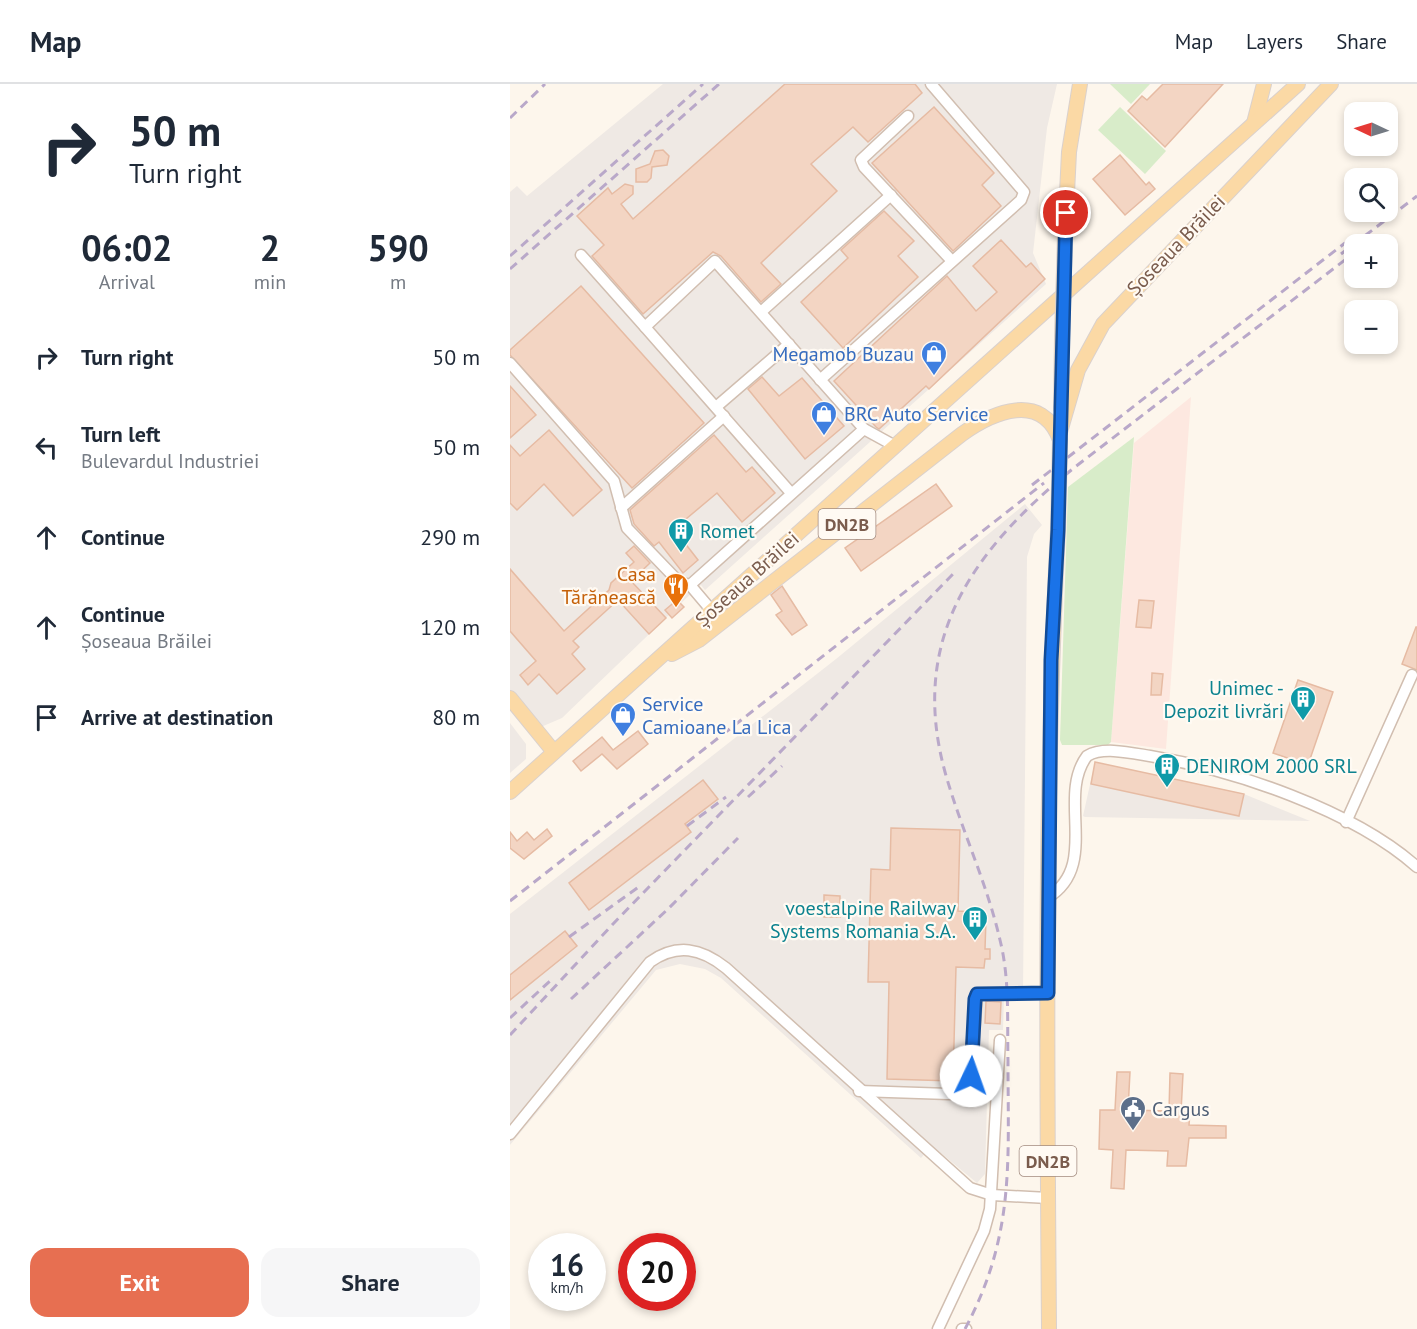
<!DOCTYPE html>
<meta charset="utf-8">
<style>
:root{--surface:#fff;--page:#f6f6f7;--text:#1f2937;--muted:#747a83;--line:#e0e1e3;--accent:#e76f51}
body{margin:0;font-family:"PT Sans",sans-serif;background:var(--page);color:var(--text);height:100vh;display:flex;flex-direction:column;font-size:22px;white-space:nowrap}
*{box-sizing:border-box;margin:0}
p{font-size:20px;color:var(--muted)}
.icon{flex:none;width:33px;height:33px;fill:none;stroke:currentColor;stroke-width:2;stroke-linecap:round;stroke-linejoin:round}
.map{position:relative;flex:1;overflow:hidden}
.drawer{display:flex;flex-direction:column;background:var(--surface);width:510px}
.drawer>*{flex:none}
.guide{background:#fff;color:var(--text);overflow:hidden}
.needle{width:39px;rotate:274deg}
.fabs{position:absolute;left:834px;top:18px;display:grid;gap:12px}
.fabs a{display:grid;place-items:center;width:54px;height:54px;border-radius:12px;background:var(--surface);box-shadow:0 3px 9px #0003;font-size:30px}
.speed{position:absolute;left:18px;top:1149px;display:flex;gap:12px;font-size:30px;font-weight:700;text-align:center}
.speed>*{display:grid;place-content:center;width:78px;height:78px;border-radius:50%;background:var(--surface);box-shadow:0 3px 9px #0003;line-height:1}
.speed small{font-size:15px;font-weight:400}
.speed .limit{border:9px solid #d22;background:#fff;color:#111}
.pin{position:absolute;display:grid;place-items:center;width:51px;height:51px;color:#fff;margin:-26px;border:3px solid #fff;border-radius:50%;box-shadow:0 2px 6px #0007}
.me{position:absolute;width:66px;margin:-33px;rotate:3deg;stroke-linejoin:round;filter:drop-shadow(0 0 4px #0008)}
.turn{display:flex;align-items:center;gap:21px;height:126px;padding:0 30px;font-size:27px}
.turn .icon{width:78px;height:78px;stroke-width:2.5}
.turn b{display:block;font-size:42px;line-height:51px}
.eta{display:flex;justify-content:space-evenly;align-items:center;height:102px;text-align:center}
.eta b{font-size:36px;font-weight:800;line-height:42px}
.action{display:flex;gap:12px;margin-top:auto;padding:12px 30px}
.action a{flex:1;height:69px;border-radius:18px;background:var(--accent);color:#fff;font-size:24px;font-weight:800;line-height:69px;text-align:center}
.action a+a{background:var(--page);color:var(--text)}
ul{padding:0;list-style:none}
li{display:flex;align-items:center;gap:18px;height:90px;padding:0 30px}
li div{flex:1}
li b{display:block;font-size:22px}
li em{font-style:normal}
header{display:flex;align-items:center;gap:36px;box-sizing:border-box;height:84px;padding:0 30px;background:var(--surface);border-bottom:2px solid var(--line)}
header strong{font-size:28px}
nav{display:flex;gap:33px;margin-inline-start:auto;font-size:21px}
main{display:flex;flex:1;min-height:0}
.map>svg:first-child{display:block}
.commercial{fill:#fde8e0}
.industrial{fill:#efe9e4}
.green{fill:#d8ecc9}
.building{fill:#f3d5c3;stroke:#e6bba3;stroke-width:1.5}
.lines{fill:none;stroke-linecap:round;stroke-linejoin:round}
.minor-casing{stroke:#d1beb0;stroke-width:13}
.major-casing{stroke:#dad1cd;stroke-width:16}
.minor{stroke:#fff;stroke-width:10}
.major{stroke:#fbd9a5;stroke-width:14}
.rail{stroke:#b9a8c9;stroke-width:3;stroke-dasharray:9 6;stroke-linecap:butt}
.major-bridge-casing{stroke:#dad1cd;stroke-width:16;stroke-linecap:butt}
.major-bridge{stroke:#fbd9a5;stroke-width:14}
.route-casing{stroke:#114b97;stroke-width:15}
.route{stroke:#1a73e8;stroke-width:10}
.labels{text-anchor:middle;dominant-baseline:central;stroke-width:4.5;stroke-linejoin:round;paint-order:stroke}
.shield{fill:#fffaf3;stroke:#a28b7f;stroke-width:1.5}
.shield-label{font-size:18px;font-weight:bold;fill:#7a5c4d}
.street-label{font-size:20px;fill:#7a5c4d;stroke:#fffaf3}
.shop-label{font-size:20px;fill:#366cbe;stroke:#fffaf3;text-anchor:start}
.culture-label{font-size:20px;fill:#0d838f;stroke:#fffaf3;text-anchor:start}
.food-label{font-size:20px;fill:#c56008;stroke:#fffaf3;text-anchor:end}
.service-label{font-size:20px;fill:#4e5e75;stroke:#fffaf3;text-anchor:start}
</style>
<header>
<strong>Map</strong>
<nav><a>Map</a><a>Layers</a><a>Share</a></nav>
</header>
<main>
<section class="drawer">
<div class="guide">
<div class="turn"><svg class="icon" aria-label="right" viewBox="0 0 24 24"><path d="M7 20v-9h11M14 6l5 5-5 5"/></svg><div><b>50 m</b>Turn right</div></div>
</div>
<div class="eta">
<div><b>06:02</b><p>Arrival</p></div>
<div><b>2</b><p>min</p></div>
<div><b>590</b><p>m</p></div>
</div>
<ul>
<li><svg class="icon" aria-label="right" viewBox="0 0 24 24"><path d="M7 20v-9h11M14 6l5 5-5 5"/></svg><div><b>Turn right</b></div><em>50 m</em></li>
<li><svg class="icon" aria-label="left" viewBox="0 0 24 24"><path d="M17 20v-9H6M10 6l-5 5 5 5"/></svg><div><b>Turn left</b><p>Bulevardul Industriei</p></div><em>50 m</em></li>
<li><svg class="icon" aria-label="ahead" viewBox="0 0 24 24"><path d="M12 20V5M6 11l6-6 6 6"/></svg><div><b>Continue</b></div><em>290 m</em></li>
<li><svg class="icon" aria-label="ahead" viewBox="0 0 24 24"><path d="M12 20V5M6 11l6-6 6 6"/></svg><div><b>Continue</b><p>Șoseaua Brăilei</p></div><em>120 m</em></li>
<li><svg class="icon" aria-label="arrive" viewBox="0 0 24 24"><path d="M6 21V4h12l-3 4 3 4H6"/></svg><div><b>Arrive at destination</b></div><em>80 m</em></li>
</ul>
<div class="action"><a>Exit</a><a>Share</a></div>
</section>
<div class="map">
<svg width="907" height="1245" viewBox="0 0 907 1245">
<rect width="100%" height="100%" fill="#fdf6ec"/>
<path class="commercial" d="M681,313L656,665L601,658L624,359Z"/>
<g class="industrial">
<path d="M153,0H547L537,44L523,169L536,200L195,506L191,501L171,519L174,523L162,534L159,531L52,634L24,646L0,620V108L7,102L17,112Z"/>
<path d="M515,420L532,441L524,450L517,473L513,909L494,912L493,946H479L475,1090L467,1099L432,1070L430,1072L420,1064L411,1074L211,894L195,885L170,880L146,886L0,1061V830L326,575Z"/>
<path d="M0,639L16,660V675L0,689Z"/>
<path d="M585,678L734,710L800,737L575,733L573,732Z"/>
</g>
<g class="green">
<path d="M600,0H640L621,20Z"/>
<path d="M610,23L656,67L635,90L588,46Z"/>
<path d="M624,353L601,658L598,661H552L550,656L558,403Z"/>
</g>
<g class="building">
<path d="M275,0H405L412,9L358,58L343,43L301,80L327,107L251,179L271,200L251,218L211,172L203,168L133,230L82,172L94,161L67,132L98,104L102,110L115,100L123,102V110L111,120L123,135Z"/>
<path d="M653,0H713L655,63L618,27L632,12L637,16Z"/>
<path d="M424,23L484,89L472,101L491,122L443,167L362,79Z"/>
<path d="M153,66L159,72L157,81L142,83L141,94L137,98H126V85L140,80L145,67Z"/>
<path d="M610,71L636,101L639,98L645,105L615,131L583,95Z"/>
<path d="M374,127L404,157L388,172L408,193L333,264L291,218L338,174L331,166Z"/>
<path d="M491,156L516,183L521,179L535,195L419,305L416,302L369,345L366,343L324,297L437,192L466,227L487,208L463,182Z"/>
<path d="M71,202L194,339L122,404L0,271V266Z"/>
<path d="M252,293L269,312L292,294L334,342L295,375L238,305Z"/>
<path d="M0,302L26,331L0,354Z"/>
<path d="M39,346L92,406L63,432L34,400L7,426L0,419V361L10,372Z"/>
<path d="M204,351L236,388L242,383L265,409L232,438L207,409L164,445L188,476L173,489L149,458L144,462L124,440L120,426Z"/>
<path d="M426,400L442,422L351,487L335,464Z"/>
<path d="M124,462L140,479L121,497L156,534L139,550L108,516L63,557L69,563L62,570L75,585L47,610L29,590L18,601L10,591L26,577L0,547V485L54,547L99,506L101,499L124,478L116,469Z"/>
<path d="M272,502L297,541L282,551L266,531L272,527L261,511Z"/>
<path d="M167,516L174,523L162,534L155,526Z"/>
<path d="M629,516L644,517L641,544L626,543Z"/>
<path d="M906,543H907V586L892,580Z"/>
<path d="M642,589L653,590L651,611H641Z"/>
<path d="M788,596L823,608L798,681L763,669Z"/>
<path d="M128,647L138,660L107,685L92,670L71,687L63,677L92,653L103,666Z"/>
<path d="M585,678L734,710L729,732L581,700Z"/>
<path d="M193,696L208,715L175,740L181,748L79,826L59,799Z"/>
<path d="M381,744L450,746L448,827L465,828V835H476L475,865H480V875H475L474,884L446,883L443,997L377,995L379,898H358L361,785L380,786Z"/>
<path d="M37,745L42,752L14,775L0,764V748L7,757L17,748L24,756Z"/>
<path d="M314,811L330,812V833H314Z"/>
<path d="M55,847L67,862L0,916V891Z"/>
<path d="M476,917L491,918L490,940L475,939Z"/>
<path d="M607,988H620L618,1026L659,1027L660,989L673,990L671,1028H680L679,1041L716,1042V1054H679L676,1082H657L658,1067L616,1066L614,1105L601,1104L603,1066L589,1065L590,1026H605Z"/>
</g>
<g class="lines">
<defs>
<g id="minor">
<path d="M398,32L351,76L354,83L442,177"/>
<path d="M71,171L135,243"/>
<path d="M251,228L381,111"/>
<path d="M0,279L104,397L117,444L169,498L180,501"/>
<path d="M310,296L511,116L514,108L421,0"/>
<path d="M206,323L279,260"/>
<path d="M281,409L135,243L205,177L354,345L385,362"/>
<path d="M111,424L214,332"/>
<path d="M202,527L180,501L354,345"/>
<path d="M836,738L902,591"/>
<path d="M537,814C591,782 546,713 577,672C593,662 622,669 640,672C724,686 843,726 907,783"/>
<path d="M349,1007L439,1010L452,1008L461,992L467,910L538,909"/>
<path d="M0,1050L140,878C167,859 191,864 216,884L460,1104L482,1111L538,1114"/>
<path d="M428,1245L474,1147L480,1125L490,956"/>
<path d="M452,1245H456"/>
</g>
<g id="major">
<path d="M744,39L754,0"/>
<path d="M555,150L559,68L570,0"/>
<path d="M551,324L552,254"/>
<path d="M550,348L568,286L593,240L821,0"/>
<path d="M162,570L189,556L452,350C483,328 532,307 550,356"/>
<path d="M0,614L44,668"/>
<path d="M0,708L788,0"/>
<path d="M539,1245C537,978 534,712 548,446"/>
</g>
</defs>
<use href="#minor" class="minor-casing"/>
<use href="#major" class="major-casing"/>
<use href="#minor" class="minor"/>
<use href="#major" class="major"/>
<g class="rail">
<path d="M0,34L35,0"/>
<path d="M831,170L907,112"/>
<path d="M0,172L193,0"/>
<path d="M0,185L209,0"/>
<path d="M522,401L835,159"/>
<path d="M238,713L272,682"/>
<path d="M177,742L216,713"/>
<path d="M0,817L534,399"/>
<path d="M59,853L130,802"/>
<path d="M61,915L158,825L228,754"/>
<path d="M0,934L41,896"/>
<path d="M0,951L103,840L445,488"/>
<path d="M455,1245C505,1151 498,1079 498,977C497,937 500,896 490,856C477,799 451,745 435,688C398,553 465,464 565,383L844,169"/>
</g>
<defs>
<g id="major-bridge">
<path d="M552,254L555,150"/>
<path d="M548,446L550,356"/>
</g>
</defs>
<use href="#major-bridge" class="major-bridge-casing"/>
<use href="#major-bridge" class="major-bridge"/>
</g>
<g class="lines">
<defs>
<path id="route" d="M461,992L465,915L467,910L538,909L541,576L548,446L556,129"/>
</defs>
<use href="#route" class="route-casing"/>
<use href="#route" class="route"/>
</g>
<defs>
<symbol id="shop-pin" viewBox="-11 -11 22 30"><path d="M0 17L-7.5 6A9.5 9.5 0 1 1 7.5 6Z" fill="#3f7fe0" stroke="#fffaf3"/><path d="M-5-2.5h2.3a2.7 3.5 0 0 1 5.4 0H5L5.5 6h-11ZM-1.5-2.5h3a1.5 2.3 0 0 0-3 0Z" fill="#fff"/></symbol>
<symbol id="building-pin" viewBox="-11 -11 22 30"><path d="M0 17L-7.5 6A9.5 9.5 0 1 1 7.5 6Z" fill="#0f9aa8" stroke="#fffaf3"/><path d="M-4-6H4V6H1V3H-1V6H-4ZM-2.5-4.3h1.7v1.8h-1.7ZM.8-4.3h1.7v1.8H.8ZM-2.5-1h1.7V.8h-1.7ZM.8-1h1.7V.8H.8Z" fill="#fff"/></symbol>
<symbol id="restaurant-pin" viewBox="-11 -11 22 30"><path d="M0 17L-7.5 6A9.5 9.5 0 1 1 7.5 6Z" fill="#e8710a" stroke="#fffaf3"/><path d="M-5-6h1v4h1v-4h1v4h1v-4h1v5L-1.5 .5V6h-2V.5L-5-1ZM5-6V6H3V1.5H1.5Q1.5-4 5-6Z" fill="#fff"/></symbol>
<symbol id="civic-pin" viewBox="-11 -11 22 30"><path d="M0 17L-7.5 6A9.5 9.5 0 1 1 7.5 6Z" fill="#5c6f8a" stroke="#fffaf3"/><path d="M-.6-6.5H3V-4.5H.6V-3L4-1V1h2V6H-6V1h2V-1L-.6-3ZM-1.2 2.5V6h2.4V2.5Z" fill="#fff"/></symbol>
</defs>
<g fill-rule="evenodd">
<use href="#shop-pin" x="409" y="255" width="30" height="40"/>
<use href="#shop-pin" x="299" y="315" width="30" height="40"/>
<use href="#building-pin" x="156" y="432" width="30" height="40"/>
<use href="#restaurant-pin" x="151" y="487" width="30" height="40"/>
<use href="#building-pin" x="778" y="600" width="30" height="40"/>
<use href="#shop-pin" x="98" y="616" width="30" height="40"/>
<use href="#building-pin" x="642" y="667" width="30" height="40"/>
<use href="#building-pin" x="450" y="820" width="30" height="40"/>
<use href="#civic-pin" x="608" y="1010" width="30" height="40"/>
</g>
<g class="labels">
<g class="shield">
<rect x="308.5" y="425" width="57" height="30" rx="4.5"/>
<rect x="509.5" y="1062" width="57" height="30" rx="4.5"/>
</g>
<g class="shield-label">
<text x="337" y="440">DN2B</text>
<text x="538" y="1077">DN2B</text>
</g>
<g class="street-label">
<text transform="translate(666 161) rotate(-46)">Șoseaua Brăilei</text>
<text transform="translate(237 495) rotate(-42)">Șoseaua Brăilei</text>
</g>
<g class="shop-label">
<text x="404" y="270" text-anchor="end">Megamob Buzau</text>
<text x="334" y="330">BRC Auto Service</text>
<text x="132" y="620">Service<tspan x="132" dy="23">Camioane La Lica</tspan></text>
</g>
<g class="culture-label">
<text x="190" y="447">Romet</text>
<text x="774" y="604" text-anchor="end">Unimec -<tspan x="774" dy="23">Depozit livrări</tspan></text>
<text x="676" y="682">DENIROM 2000 SRL</text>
<text x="446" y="824" text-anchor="end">voestalpine Railway<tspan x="446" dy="23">Systems Romania S.A.</tspan></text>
</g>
<g class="food-label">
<text x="146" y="490">Casa<tspan x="146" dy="23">Tărănească</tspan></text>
</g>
<g class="service-label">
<text x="642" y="1025">Cargus</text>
</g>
</g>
</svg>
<div class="fabs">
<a><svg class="needle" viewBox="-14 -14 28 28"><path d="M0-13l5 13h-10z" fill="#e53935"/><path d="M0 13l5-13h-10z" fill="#747a83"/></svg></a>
<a><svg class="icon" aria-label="search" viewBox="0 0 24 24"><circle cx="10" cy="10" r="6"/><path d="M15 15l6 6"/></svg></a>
<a>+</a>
<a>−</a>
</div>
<div class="speed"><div>16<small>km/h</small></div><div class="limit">20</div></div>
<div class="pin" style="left:556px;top:129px;background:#d93025"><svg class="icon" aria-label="arrive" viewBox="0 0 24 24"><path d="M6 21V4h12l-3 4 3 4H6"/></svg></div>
<svg class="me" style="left:461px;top:992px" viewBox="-20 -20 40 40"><circle r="19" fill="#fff"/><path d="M0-13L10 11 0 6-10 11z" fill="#1a73e8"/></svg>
</div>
</main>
